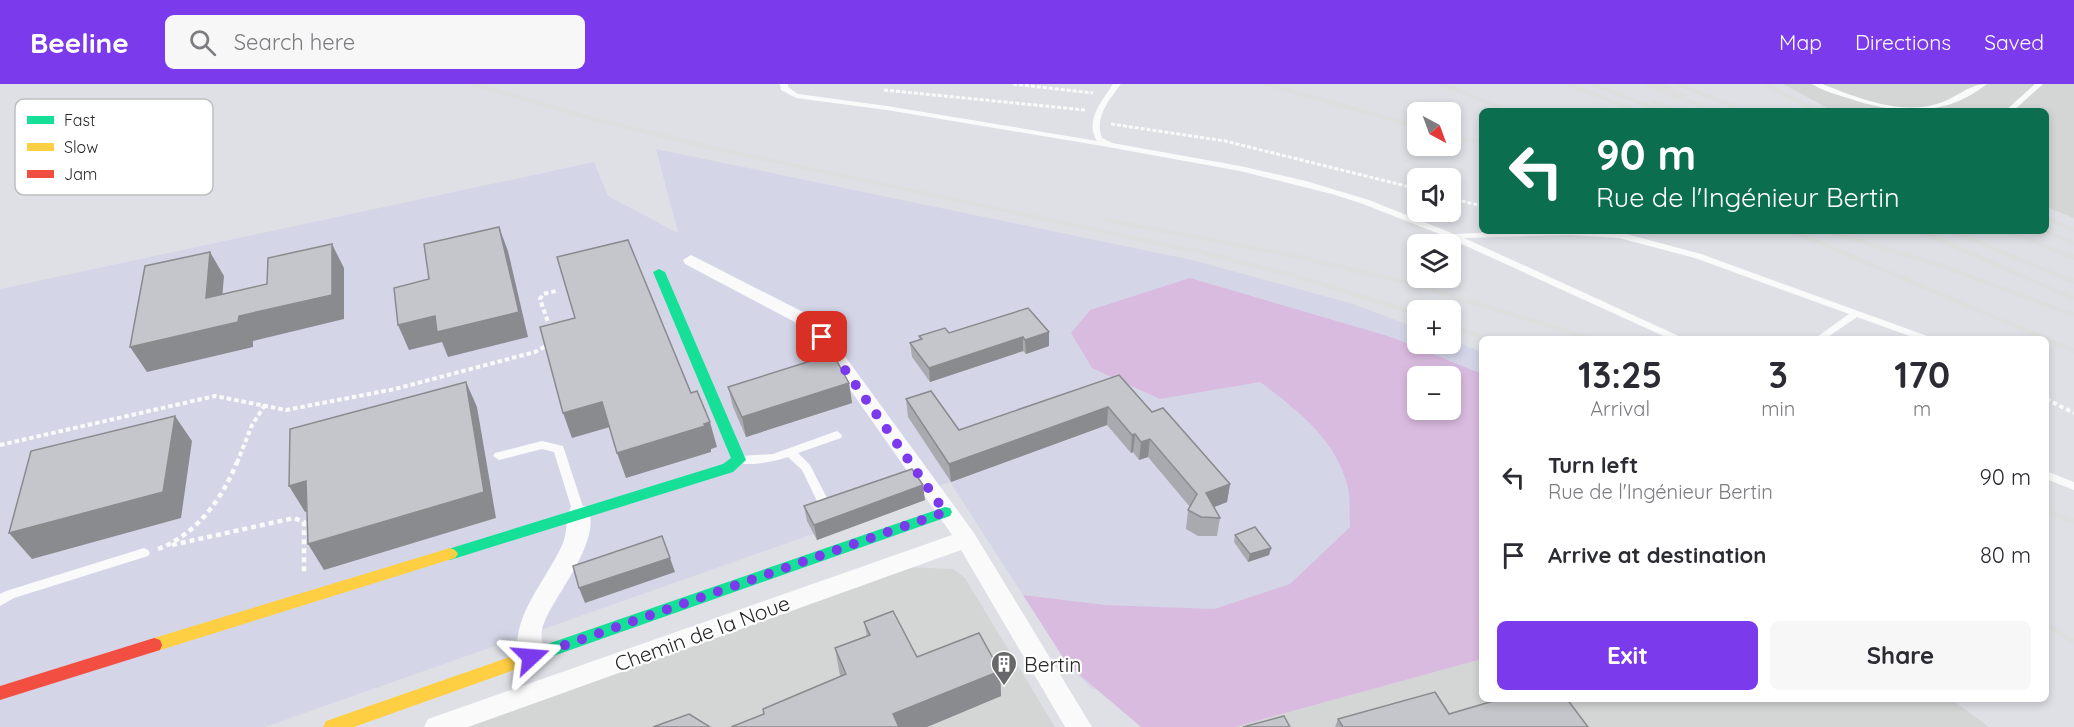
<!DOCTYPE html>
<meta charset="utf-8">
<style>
:root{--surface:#fff;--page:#f7f7f7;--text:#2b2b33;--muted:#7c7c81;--accent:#7c3aed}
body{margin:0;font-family:Quicksand,sans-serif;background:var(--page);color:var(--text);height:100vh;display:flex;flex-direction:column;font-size:22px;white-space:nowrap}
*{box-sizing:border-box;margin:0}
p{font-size:20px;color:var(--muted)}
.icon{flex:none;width:33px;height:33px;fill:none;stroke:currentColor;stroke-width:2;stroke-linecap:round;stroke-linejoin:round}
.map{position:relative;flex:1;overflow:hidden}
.sheet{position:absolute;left:1479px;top:252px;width:570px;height:366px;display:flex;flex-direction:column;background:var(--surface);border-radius:9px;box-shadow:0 3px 9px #0003}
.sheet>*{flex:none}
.banner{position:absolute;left:1479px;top:24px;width:570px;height:126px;border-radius:9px;box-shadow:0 3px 9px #0003;background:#0b6e4f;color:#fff;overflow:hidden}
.needle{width:39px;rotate:139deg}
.tools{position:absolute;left:1407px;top:18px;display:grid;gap:12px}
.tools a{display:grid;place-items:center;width:54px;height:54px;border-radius:9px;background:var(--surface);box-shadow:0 3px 9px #0003;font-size:30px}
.pin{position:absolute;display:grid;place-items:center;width:51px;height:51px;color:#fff;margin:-26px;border-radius:12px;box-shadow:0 3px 9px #0006}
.me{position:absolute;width:66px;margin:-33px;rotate:71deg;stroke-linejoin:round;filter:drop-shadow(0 0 4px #0008)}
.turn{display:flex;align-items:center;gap:21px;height:126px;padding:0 18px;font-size:27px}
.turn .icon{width:78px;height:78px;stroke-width:2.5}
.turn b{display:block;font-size:42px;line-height:51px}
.eta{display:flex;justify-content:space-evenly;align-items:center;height:102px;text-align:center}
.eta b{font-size:36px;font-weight:700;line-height:42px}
.button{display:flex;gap:12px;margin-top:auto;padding:12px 18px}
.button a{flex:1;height:69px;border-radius:9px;background:var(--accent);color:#fff;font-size:24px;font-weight:700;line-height:69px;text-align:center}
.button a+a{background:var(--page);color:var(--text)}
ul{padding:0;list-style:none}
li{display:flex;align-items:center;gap:18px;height:78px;padding:0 18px}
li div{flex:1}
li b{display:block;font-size:22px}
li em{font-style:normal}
header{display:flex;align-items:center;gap:36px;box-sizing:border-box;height:84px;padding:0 30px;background:var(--accent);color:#fff}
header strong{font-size:28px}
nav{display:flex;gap:33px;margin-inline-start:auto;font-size:21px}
.search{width:420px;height:54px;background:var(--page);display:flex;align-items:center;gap:15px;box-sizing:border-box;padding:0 21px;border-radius:9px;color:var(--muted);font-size:22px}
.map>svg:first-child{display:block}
.industrial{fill:#d4d6d5}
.education{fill:#d4d6e8;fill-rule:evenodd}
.green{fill:#dabbe0;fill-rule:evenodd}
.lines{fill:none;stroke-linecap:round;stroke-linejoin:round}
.path-far2{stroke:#fafafb;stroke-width:3;stroke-dasharray:4 2;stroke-linecap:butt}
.path-far1{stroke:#fafafb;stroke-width:4;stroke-dasharray:4.5 3;stroke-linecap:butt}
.path{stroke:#fafafb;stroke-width:4.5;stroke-dasharray:5 4;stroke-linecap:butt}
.lane{fill:#fafafb;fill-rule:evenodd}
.street{fill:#fafafb;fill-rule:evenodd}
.fast{fill:#16e098;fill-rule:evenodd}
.slow{fill:#ffcf43;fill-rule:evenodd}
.jam{fill:#f24e42;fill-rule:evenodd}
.rail-far2{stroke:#dddedd;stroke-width:4}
.rail-far1{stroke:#dddedd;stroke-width:4.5}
.rail{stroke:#dddedd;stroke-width:5}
.wall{fill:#a9aaaf}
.shaded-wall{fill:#8a8b8e}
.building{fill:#c5c6cb;stroke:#8a8b8e;stroke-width:1.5}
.route{stroke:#7c3aed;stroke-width:10;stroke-dasharray:0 18}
.labels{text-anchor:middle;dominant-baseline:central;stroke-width:4.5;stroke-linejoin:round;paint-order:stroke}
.near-street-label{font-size:21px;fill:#282828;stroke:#fff}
.near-poi-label{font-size:21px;fill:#282828;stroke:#fff;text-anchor:start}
.key{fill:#fff;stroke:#bebebe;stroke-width:1.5}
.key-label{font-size:16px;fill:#282828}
</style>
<header>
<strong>Beeline</strong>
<div class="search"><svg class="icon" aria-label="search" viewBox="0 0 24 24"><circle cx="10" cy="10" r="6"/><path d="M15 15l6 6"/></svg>Search here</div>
<nav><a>Map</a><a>Directions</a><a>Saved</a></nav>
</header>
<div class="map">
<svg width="2074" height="643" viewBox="0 0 2074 643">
<rect width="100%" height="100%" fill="#dee0e6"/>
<g class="industrial">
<path d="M1783,0H2074V134L2046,123V27H1833Z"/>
<path d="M905,483L953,485L965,494L1055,643H464Z"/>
<path d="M1482,575V615H1951L1989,643H1235Z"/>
</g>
<path class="education" d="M656,65L1192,176L1350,219L1417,244L1418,260H1450L1451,256L1482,268V544L1092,605L1068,581L950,398L907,414L817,456L813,450L265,643H0V205L594,78L608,112L678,149ZM1418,292H1450V326H1418Z"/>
<path class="green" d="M1190,194L1391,253L1482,290V575L1235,643H1141L1068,581L1023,511L1105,521L1214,525L1290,500L1350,443C1349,429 1351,413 1347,400C1334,354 1297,326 1260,298L1160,315L1092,284L1071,249L1090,226ZM1418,292H1450V326H1418Z"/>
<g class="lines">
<g class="path-far2">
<path d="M1013,0L1093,9"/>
<path d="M884,6L1085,26"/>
<path d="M1111,40L1225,57L1418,105"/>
<path d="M1450,114L1482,122"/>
</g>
<g class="path-far1">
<path d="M550,244L540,215L543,210L556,207"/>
<path d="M2046,315L2074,329"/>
<path d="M0,361L215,312L286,326L395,305L535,268L548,261"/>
<path d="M237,379L252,341L265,321"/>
</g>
<g class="path">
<path d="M172,461L294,434L304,438V488"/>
<path d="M158,465C197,450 222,415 237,378"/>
</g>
<g class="lane">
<path d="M780,0H788V3L798,10L887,22L1097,57C1084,37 1102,17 1113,0H1121C1109,16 1094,33 1102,54L1112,59L1240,82L1306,97L1369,116L1454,150L1524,147L1619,148L1701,170L1930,253L1932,255H1918L1857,233L1825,255H1814L1849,230L1695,174L1619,154L1569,151L1464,154L1681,253L1683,255H1670L1442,151L1363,120L1332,110L1240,87L1108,63L887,26L796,14L781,6Z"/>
<path d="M1812,0H1822C1858,14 1901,32 1940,19C1956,14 1969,0 1987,0C1945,33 1899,31 1851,15C1838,11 1823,7 1812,0Z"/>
<path d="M2035,0H2043L2013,27H2005Z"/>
<path d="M837,347L842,351L841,354L798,369L810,381L827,414L825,417H817L802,386L788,373C776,377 744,385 734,376L740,372L773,370Z"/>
<path d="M542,357L563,362L564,365L585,429L583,432H575L573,429L554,368L542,365L499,376L493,372L495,369Z"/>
<path d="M2046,387L2074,398V406L2046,395Z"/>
<path d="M144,464L148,466L150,469L148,472L14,514L0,522V510L6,507Z"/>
</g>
<g class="street">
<path d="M691,171L805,229L828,249L974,449L1092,643H1065L961,466L468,643H424L428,635L952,451L816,257L793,237L685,180L683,176Z"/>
<path d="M579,421L587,423C604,455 555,510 544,539C538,553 546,567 540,580L531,583L522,580C503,541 548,495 563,459C568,447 565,434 571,423Z"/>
</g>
<g class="fast">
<path d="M659,185L665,188L746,376L733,388L450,476L445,474L442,470L445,466L723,380L731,374L653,188Z"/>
<path d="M945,423L950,424L952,428L950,432L539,577L533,575L531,570L533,565Z"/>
</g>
<g class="slow">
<path d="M450,464L455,466L458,470L455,474L154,568L148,566L146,561L148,556L154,554Z"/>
<path d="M539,563L545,565L547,570L545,575L354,643H323L326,637Z"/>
</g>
<path class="jam" d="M154,554L160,556L162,561L160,566L0,616V602Z"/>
<g class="rail-far2">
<path d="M473,0L590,34L708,63L1204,169"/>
<path d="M1266,0L1418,43"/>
<path d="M1442,0L1508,27"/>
<path d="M1568,0L1636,27"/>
<path d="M1592,0L1661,27"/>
<path d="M1646,0L1713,27"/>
<path d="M1657,0L1685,11"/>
<path d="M1677,0L1745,27"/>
<path d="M1765,0L1817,27"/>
<path d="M1654,18L1676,27"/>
<path d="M1450,51L1482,59"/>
<path d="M2046,134L2074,146"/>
<path d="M1106,136L1280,169"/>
<path d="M1792,147L1843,169"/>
<path d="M1827,147L1898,169"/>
<path d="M1921,147L1969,169"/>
<path d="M1952,147L2004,169"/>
<path d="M2008,147L2061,169"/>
<path d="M2044,147L2074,159"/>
</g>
<g class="rail-far1">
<path d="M1198,167L1302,194L1418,230"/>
<path d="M1273,167L1413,200L1593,255"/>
<path d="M1839,167L2046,255"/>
<path d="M1893,167L1942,182L2074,231"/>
<path d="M1966,167L2074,215"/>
<path d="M2000,167L2074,198"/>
<path d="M2057,167L2074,174"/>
<path d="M1450,241L1486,255"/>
<path d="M2046,255L2074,267"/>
</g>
<g class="rail">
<path d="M2046,427L2074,438"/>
<path d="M2046,540L2074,558"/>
</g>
</g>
<g class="wall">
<path d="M1028,224L1049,262L1026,270L1023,267L930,298L912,273L910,259L920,256L919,252L949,249Z"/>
<path d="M1119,291L1152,328L1230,400L1227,418L1214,423L1220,434L1217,452H1198L1186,445L1188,426L1190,423L1148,373L1139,376L1133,368L1131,369L1107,341L951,398L908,333L906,315L959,346Z"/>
<path d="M849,299L852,319L746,353L733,323L728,303Z"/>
<path d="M925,416L817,456L807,437L804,422Z"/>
<path d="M1235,451L1271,464L1269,471L1248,478L1234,458Z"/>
<path d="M864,538L917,573L1000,587L1001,612L927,643H731L764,630L840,592L835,564L867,552Z"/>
<path d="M1449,630L1588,643H1335L1338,635Z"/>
</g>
<g class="shaded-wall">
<path d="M499,143L508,167L528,253L448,273L442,258L409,266L398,241Z"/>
<path d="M332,160L344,184V235L253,257V263L147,288L130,263L239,232Z"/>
<path d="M210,168L224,192L220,238L206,214Z"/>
<path d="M1049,248V262L1026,270L1025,256Z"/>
<path d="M1023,253V267L930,298L929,284Z"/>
<path d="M466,298L477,323L496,434L324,486L308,460Z"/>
<path d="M849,299L852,319L746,353L742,333Z"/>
<path d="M602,318L610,343L572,354L563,329Z"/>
<path d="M1108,323L1107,341L951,398L949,380Z"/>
<path d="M175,332L192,357L181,434L32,475L9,449Z"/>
<path d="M710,338L717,363L711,365V368L626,394L617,369Z"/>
<path d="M1135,350L1133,368L1131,369L1132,351Z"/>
<path d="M1150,355L1148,373L1139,376L1141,358Z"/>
<path d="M306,397L322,423L305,428L289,402Z"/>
<path d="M1230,400L1227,418L1204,427L1206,409Z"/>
<path d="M923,401L925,416L817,456L814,441Z"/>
<path d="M1271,464L1269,471L1248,478L1250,470Z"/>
<path d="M670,474L675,488L585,519L579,504Z"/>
<path d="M1000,587L1001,612L927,643H895L893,630Z"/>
</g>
<g class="building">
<path d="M499,143L519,228L437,248L435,232L398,241L394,204L429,195L424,160Z"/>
<path d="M628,156L691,309L697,307L710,338L704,340L705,342L617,369L602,318L563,329L540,243L575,234L557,173Z"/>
<path d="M332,160V211L239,232L238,238L130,263L145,182L210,168L206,214L267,200L268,174Z"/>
<path d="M1028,224L1049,248L1025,256L1023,253L929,284L910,259L922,255L919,252L945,244L949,249Z"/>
<path d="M833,270L849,299L742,333L728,303Z"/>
<path d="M1119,291L1152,328L1163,324L1230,400L1206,409L1220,434L1201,433L1188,426L1197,410L1150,355L1141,358L1135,350L1132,351L1108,323L949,380L906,315L931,307L959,346Z"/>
<path d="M466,298L484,408L308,460L306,397L289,402L290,345Z"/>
<path d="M175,332L163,408L9,449L31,367Z"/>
<path d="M912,385L923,401L814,441L804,422Z"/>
<path d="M1255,443L1271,464L1250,470L1235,451Z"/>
<path d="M662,452L670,474L579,504L573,482Z"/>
<path d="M893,527L917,573L979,549L1000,587L893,630L899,643H731L764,630L763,625L846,590L835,564L870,551L864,538Z"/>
<path d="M1435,608L1449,630L1500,615H1567L1588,643H1343L1338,635Z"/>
<path d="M689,630L710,643H653Z"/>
<path d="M1284,632L1290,643H1243Z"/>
</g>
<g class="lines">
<path class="route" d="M531,573L945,428L822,253"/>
</g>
<defs>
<symbol id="building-pin" viewBox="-11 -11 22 30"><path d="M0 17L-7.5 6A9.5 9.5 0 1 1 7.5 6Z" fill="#68686a" stroke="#fff"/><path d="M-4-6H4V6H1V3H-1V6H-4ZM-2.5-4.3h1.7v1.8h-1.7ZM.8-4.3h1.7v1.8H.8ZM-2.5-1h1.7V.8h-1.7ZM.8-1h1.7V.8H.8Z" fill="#fff"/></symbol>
</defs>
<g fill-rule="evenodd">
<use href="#building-pin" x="989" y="565" width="30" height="40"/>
</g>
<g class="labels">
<g class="near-street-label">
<text transform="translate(702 549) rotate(-20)">Chemin de la Noue</text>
</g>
<g class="near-poi-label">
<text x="1024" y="580">Bertin</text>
</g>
</g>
<rect x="15" y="15" width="198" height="96" rx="9" class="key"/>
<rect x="27" y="32" width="27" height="8" fill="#16e098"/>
<rect x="27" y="59" width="27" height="8" fill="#ffcf43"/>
<rect x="27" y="86" width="27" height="8" fill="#f24e42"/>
<g class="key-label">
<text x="64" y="42">Fast</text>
<text x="64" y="69">Slow</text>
<text x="64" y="96">Jam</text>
</g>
</svg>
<div class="tools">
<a><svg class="needle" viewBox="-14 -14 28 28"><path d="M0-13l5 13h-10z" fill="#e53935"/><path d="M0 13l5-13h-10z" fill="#7c7c81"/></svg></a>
<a><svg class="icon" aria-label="sound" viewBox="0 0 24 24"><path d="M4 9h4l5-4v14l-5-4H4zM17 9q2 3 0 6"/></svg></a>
<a><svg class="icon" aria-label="layers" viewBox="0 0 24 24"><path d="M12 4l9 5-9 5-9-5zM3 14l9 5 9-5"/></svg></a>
<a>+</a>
<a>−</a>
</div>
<div class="pin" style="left:822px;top:253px;background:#d93025"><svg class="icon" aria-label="arrive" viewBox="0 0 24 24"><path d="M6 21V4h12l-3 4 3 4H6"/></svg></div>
<svg class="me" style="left:531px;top:573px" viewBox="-20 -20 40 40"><path d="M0-17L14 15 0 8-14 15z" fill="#7c3aed" stroke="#fff" stroke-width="4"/></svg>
<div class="banner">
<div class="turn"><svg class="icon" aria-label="left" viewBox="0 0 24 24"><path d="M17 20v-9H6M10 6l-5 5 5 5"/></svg><div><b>90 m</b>Rue de l'Ingénieur Bertin</div></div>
</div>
<section class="sheet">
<div class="eta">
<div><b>13:25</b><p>Arrival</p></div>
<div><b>3</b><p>min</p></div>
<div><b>170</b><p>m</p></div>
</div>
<ul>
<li><svg class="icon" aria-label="left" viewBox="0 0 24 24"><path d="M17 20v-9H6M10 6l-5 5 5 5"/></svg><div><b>Turn left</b><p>Rue de l'Ingénieur Bertin</p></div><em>90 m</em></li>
<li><svg class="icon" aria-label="arrive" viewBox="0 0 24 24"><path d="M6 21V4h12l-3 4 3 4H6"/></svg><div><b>Arrive at destination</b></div><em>80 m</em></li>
</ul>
<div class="button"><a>Exit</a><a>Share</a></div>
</section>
</div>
